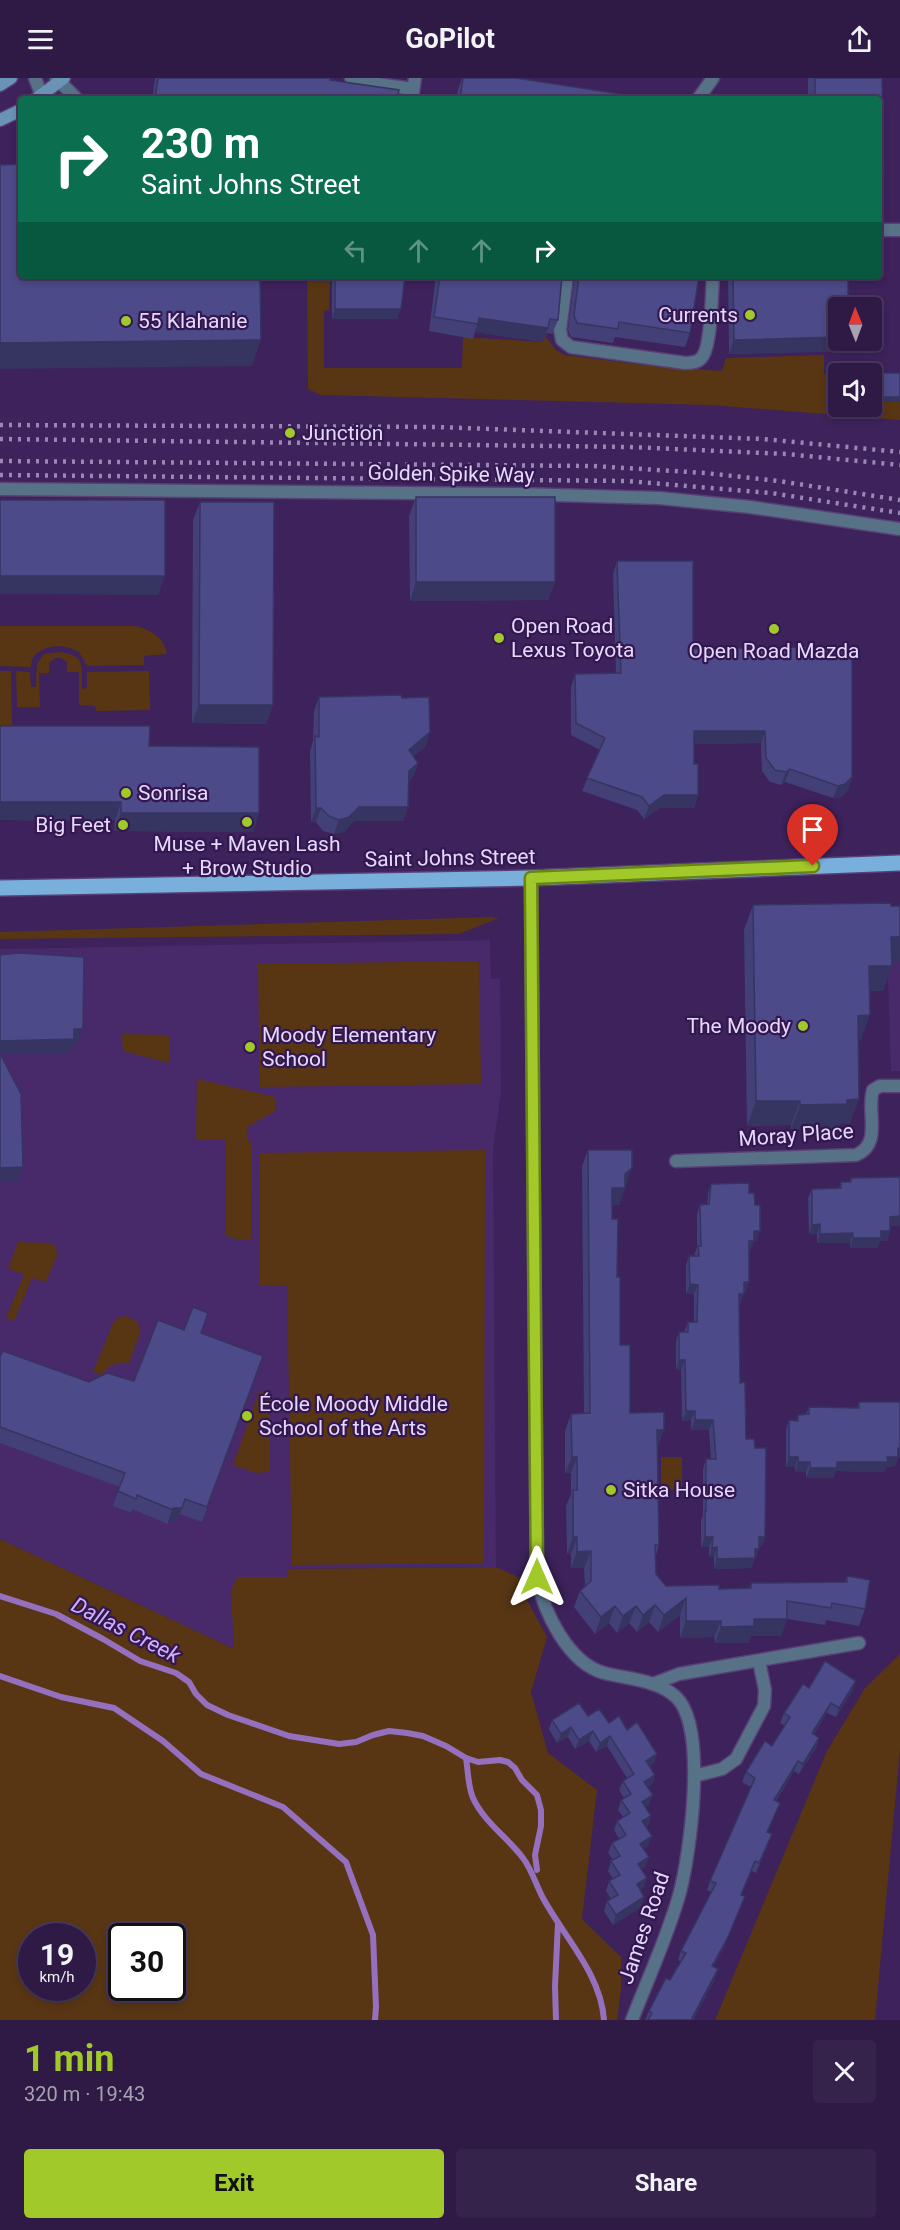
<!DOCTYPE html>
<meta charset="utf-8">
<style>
:root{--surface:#2e1a44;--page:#36234b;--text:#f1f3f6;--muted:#a7a1b2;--line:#49385d;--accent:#a1c929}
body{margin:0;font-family:Roboto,sans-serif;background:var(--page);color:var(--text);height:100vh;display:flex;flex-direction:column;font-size:22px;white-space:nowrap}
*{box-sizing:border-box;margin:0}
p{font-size:20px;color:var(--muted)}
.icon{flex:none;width:33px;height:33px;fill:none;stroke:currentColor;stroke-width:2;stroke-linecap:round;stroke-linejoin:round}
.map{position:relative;height:1942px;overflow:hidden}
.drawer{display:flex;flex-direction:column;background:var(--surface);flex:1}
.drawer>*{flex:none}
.guide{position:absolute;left:18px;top:18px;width:864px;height:183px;border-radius:6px;box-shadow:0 3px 9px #0003,0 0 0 2px var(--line);background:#0b6e4f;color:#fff;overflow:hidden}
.needle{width:39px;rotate:359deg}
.buttons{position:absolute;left:828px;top:219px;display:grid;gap:12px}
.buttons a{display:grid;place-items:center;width:54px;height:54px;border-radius:6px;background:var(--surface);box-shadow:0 3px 9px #0003,0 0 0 2px var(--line);font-size:30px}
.speed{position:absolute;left:18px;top:1845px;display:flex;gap:12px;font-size:30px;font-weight:700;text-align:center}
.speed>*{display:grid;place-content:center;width:78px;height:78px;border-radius:50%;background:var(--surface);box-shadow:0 3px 9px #0003,0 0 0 2px var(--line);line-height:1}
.speed small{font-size:15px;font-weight:400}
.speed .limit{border:3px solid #111;border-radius:9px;background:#fff;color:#111}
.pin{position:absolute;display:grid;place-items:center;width:51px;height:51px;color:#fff;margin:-62px -26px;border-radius:50% 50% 50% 0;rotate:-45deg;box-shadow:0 0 6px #0007}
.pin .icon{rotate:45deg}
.me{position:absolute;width:66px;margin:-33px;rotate:0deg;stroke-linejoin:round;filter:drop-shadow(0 0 4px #0008)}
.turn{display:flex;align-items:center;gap:21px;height:126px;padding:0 24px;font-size:27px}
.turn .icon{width:78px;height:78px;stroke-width:2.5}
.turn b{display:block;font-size:42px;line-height:51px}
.lanes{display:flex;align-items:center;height:57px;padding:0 24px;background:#0003;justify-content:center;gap:30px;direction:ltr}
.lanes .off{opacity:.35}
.round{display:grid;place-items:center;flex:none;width:63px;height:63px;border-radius:6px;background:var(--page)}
.overview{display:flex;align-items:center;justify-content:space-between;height:102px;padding:0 24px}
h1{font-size:36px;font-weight:700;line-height:45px;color:var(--accent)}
.primary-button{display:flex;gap:12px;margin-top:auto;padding:12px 24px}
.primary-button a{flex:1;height:69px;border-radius:6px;background:var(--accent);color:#111;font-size:24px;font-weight:700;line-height:69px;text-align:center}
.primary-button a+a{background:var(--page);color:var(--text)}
header{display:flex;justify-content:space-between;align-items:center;height:78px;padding:0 24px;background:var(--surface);font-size:27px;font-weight:700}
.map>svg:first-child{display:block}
.built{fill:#48296a}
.green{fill:#583614;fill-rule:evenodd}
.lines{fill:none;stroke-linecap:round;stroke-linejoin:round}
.stream{stroke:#9570be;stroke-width:6}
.minor-casing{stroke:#583f75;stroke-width:15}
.secondary-casing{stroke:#583f75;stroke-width:15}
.primary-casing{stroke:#583f75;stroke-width:18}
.minor{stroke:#577187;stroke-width:12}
.secondary{stroke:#6a94b6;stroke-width:12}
.primary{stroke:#78afdb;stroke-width:15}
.rail{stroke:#9b87b4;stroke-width:4.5;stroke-dasharray:3 6;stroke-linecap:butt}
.wall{fill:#424076}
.shaded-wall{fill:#363460}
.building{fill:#4d4a89;stroke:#363460;stroke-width:1.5}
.route-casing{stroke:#69831b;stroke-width:15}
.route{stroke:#a1c929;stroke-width:10}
.poi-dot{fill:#a1c929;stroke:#331750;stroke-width:2}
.labels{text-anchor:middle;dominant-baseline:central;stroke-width:4.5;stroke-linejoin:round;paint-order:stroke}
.poi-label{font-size:21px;fill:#e6d8fb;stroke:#331750;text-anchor:start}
.street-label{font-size:21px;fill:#e6d8fb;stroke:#331750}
.water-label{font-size:22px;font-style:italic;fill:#cfaffa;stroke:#331750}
</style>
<header><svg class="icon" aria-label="menu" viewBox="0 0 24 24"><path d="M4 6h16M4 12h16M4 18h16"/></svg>GoPilot<svg class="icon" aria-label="share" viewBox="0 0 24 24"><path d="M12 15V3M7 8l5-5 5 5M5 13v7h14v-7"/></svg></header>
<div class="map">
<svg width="900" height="1942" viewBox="0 0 900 1942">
<rect width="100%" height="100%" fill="#3d225b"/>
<g class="built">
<path d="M886,839H900V993H891Z"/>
<path d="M490,862L491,901H500L501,1014L493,1072L496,1489L288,1491L287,1499H237L234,1570H232L0,1461V871Z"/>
</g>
<g class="green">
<path d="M307,198H330L329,232L324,233V290H462L463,259L543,264L545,258L556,272L565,277L635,286L722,293L726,280L824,277V296H834L838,298V328H872V315L900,316V342L711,327L321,317L308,311Z"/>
<path d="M0,548H134C150,551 164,559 167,576L144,578V587L87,588L79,574C64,565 42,566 32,581L31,589L0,588Z"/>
<path d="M59,574C87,577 81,589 82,611L87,610V594L149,593L150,632L96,633L95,628L79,627V594H67V584L61,580H55L49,585V595H39L40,629H17L16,593L30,594L31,609H36L37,586L44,576Z"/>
<path d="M0,593H11L12,647H0Z"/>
<path d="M492,839L499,840L459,856L0,861V854Z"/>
<path d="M479,883L481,1006L260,1009L258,886Z"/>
<path d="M122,956L169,957V985L123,973Z"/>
<path d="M197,1001L275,1019V1033L247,1049V1064H252L251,1161H235L226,1157V1062H196Z"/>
<path d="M485,1072L484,1485L292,1487L287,1207H259L260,1075Z"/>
<path d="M18,1164L49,1165L56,1168L57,1178L46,1204L32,1200L14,1243L6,1240L24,1197L8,1190Z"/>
<path d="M126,1238L138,1244L140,1255L129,1285C117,1284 109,1286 102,1297L93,1294L113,1245L119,1239Z"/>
<path d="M259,1314H269V1394L256,1395L233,1387Z"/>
<path d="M661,1379H682V1411L661,1412Z"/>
<path d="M0,1461L232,1570H234L231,1513L237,1499H287V1491L496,1489L522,1501L527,1522L547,1559L531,1614L548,1675L597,1712L582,1841L621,1879V1911L617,1942H0ZM32,1858H82V1910H32ZM122,1858H172V1910H122Z"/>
<path d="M900,1576V1671L875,1942H715L827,1673L865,1610Z"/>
</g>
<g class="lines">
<g class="stream">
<path d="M0,1518L56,1536L103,1561L140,1583L176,1595L189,1604L196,1616L207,1627L228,1637L289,1658L339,1666L356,1664L373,1657L389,1653L407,1655L423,1658L446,1668L466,1680L478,1684L500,1682L508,1684L515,1690L522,1702L537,1717L541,1732V1748L535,1777L537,1792"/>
<path d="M0,1598L61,1619L114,1630L163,1663L201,1696L283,1729L346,1784L373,1857L376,1929L375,1942"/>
<path d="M466,1680C468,1692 468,1709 473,1720C484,1744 507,1759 523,1780C532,1792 536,1807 543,1820C564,1859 601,1896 604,1942"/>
<path d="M556,1942L555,1908L558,1845"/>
</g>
<defs>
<g id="minor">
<path d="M35,0L43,21"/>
<path d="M56,0L77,21"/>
<path d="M351,0L364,4L413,11"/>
<path d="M412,21L415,0"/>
<path d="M698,21L713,0"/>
<path d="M879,152H900"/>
<path d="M567,198L560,252L562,262L571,269L685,285C691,285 698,285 702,279C711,270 712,214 713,198"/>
<path d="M0,411L519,416L659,420L750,429L900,451"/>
<path d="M531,800L537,1499C543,1533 568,1585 604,1595C628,1601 658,1602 676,1619C708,1649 690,1775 680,1814C668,1858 648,1900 632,1942"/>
<path d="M676,1083L856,1077C883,1066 866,1033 873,1012L880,1008H900"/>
<path d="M653,1606L679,1596L859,1565"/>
<path d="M694,1698L722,1691L736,1681L764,1628L765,1612L759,1583"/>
</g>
<g id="secondary">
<path d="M0,7L11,0"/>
<path d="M36,21L64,0"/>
<path d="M0,42L21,32"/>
</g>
<path id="primary" d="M0,810L531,800L900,785"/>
</defs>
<use href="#minor" class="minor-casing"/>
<use href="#secondary" class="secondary-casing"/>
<use href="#primary" class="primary-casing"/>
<use href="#minor" class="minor"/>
<use href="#secondary" class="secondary"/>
<use href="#primary" class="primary"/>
<g class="rail">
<path d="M0,347L436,349L763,361L900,374"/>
<path d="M0,361L630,369L786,376L900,387"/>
<path d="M0,383L593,388L705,395L779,403L900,422"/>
<path d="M0,397L627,403L771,415L900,435"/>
</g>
</g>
<g class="wall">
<path d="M155,0H330V2L397,21H152Z"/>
<path d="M462,0H516L653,21H456L458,11Z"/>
<path d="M808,0H882L879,21H808Z"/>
<path d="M332,198H405L397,241H332Z"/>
<path d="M436,198H562L558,242L552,256L547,255L543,264L475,254L473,261L429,253Z"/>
<path d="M575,198H699L690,255L685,269L615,259L613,265L571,259L568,252Z"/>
<path d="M728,198H733L844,273L729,276Z"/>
<path d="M416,419L555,504L548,522L410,523L409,438Z"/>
<path d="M200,424L273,627L266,646L192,645L193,442Z"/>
<path d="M617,483L693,571L852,699L848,712L841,719L833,720L785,704L781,707L770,704L762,693L761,665L694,666V686L698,717L694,730H660L644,741L637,732L582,713L600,672L571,657V609L575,596L616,595L613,496Z"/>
<path d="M319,619L402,620L430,654L425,669L413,678L418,685L413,699L409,703L408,729L403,743H354L344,754L334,756L323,753L316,744H311L310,673L313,663L314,633Z"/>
<path d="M0,648L149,668L259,735L253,754L114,753L115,743L0,742Z"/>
<path d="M753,827L892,884V888L883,913H870L861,962H858L850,1046H840L838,1051H791V1047L747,1048L744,852Z"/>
<path d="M588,1072L626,1107L619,1127H612V1141L617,1199L620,1267L630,1335L658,1369L659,1467L656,1477V1496L666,1508L719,1511L749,1510L751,1505L845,1504L847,1498L865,1531L859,1548L826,1542L825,1547L787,1541L781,1558H751L748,1565H715L714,1559L680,1560V1537L658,1554L649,1544L637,1554L629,1545L617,1555L609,1545L595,1556L574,1529L580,1513L585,1509L584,1490H571V1476H567L566,1428L571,1416V1395H565V1353L571,1336H584L582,1088Z"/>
<path d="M851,1100L900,1148H890V1153L887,1163H880L877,1170H850V1165H817V1156H809L808,1120L812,1111L839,1110L841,1104H849Z"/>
<path d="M711,1106L749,1115L755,1127L760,1153L756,1163H754L750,1173H749L746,1214H744L740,1226H739L740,1305L746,1361L755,1370L765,1459L762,1468H759L756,1480H755L751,1490L714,1491V1479H709V1469H701V1442L703,1437V1391L706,1381H711L709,1352H691V1342L682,1343L681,1292L676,1291V1264L679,1254H684L688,1244H694V1216H686V1187L689,1178H694L697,1169V1136L700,1127H707L708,1115Z"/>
<path d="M184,1252L201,1255L263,1278L202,1444L180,1436L177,1444H168V1446L132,1431L131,1435L113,1428L120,1409L0,1365V1279L89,1304L134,1303Z"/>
<path d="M859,1324L898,1380L895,1388L886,1389L884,1394L836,1393L833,1400H806V1394H795V1389H786V1352L789,1342L796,1343L798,1337L806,1336L809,1329L857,1330Z"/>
<path d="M809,1610L853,1612L836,1639L827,1635L814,1656L819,1660L816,1670L799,1696L794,1693L776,1723V1734L768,1754V1766L756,1795L752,1793L741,1817V1828L724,1869L713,1889L715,1901L693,1942H645L649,1933L670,1902L681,1884L678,1882L681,1873L711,1814L707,1812L710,1803L751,1709L742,1704L746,1694L772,1668L785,1648L780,1645L784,1635Z"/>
<path d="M588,1638L627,1652L654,1685L650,1688L655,1697L652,1706L648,1709L649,1727L646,1729L651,1738L648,1747L646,1749L648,1768L644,1771L649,1779L645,1789L641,1791L647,1800L643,1810L640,1812L644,1819L641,1829L613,1847L604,1833L607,1823L611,1821L606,1813L609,1803L613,1801L608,1793L611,1783L613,1782L608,1775L612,1765L619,1761L614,1752L617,1743L623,1739L618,1732L621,1722L624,1720L619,1712L623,1703L627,1700L607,1668L596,1674L589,1663L575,1671L568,1659L557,1665L549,1651L552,1642Z"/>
</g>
<g class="shaded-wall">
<path d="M884,98L879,111V99Z"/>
<path d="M335,231H401L397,241H332Z"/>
<path d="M479,240L548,250L543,264L475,254Z"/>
<path d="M838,259V262H848L844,273L729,276L734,262Z"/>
<path d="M261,262L252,288L0,291V265Z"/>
<rect x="872" y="319" width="28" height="5"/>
<path d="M0,498H165L158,517L0,516Z"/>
<path d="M416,504H555L548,522L410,523Z"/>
<path d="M199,627H273L266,646L192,645Z"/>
<path d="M694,653H765L761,665L689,666Z"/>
<path d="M430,654L425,669L404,686L409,672Z"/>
<path d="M418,685L413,699L403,707L409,693Z"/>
<path d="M790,691L785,704L781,707L786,694Z"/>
<path d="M852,699L848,712L841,719L833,720L838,708Z"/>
<path d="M664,717H698L694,730H660L644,741L649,728Z"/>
<path d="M0,724H121L115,743L0,742Z"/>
<path d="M359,729H408L403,743H354L344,754L334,756L339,742Z"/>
<path d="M316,730H321L316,744H311Z"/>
<path d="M121,735H259L253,754L114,753Z"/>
<path d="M891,859H900V884H882Z"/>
<path d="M869,888H892L883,913H860Z"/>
<path d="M870,937L861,962H849L858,938Z"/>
<path d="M74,951H83L78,965H73L69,975L0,976V963Z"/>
<path d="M859,1021L850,1046H840L838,1051H791L800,1027L847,1022Z"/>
<path d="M756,1023H800L791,1047L747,1048Z"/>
<path d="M23,1089L18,1103H0V1090Z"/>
<path d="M632,1090L626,1107L622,1110H625L619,1127H606L612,1110L625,1096Z"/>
<path d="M900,1138V1148H886L890,1139Z"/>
<path d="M820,1146L817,1156H809L812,1147Z"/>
<path d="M754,1153H760L756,1163H754L750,1173H746Z"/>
<path d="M881,1153H890L887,1163H880L877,1170H850L853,1160Z"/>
<path d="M853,1155L850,1165H817L820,1156Z"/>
<path d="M744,1204H749L746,1214H740Z"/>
<path d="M690,1206L698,1207L694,1216H686Z"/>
<path d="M739,1216H744L740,1226H735Z"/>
<path d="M679,1282H685L681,1292L676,1291Z"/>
<path d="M686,1333H695L691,1342L682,1343Z"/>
<path d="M695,1342H713L709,1352H691Z"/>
<path d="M657,1352H664L658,1369H651Z"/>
<path d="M898,1370H900V1380H898L895,1388L886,1389L884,1394L836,1393L833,1400H806L810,1390L837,1384L887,1379Z"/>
<path d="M572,1379H577L571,1395H565Z"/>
<path d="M789,1379H798L795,1389H786Z"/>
<path d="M798,1384H810L806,1394H795Z"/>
<path d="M185,1421L177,1444H168L173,1430Z"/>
<path d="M573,1459H577L571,1476H567Z"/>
<path d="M705,1459H713L709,1469H701Z"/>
<path d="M759,1459H765L762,1468H756Z"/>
<path d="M717,1469L714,1479H709L712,1470Z"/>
<path d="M755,1471H759L751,1490L714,1491L717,1481Z"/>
<path d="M591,1473L584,1490H571L577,1474Z"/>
<path d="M686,1520L680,1537L658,1554L664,1537Z"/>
<path d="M655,1527L649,1544L637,1554L643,1537Z"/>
<path d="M615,1528L609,1545L595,1556L601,1539Z"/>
<path d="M636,1528L629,1545L617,1555L623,1538Z"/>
<path d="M754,1541H787L781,1558H751L748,1565H715L721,1549Z"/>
<path d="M686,1543H721L714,1559L680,1560Z"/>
<path d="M856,1603L853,1612L836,1639L839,1630Z"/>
<path d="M831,1625L827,1635L808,1665L812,1655Z"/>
<path d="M571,1649L568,1659L557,1665L561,1656Z"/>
<path d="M593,1653L589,1663L575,1671L579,1662Z"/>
<path d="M610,1658L607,1668L596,1674L600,1665Z"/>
<path d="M819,1660L816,1670L799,1696L803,1686Z"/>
<path d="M657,1676L654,1685L643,1692L646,1683Z"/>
<path d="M798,1683L794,1693L770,1731L774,1722Z"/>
<path d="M655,1697L652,1706L641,1713L644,1704Z"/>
<path d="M653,1717L649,1727L639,1734L642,1724Z"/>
<path d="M651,1738L648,1747L639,1753L642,1743Z"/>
<path d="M652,1758L648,1768L637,1775L640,1766Z"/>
<path d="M649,1779L645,1789L634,1796L638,1786Z"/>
<path d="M647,1800L643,1810L633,1816L637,1806Z"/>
<path d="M644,1819L641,1829L613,1847L616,1837Z"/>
<path d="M741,1828L724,1869L708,1898L712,1888Z"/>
<path d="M718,1891L715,1901L693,1942H691Z"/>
</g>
<g class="building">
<path d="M158,0H330V2L399,12L397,21H155Z"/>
<path d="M463,0H516L653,21H460Z"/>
<path d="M815,0H882L884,98L879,99V21H815Z"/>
<path d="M21,86V198H260L261,262L0,265V87Z"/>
<path d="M335,198H405L401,231H335Z"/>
<path d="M440,198H562L558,242L550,241L548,250L479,240L478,246L434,239Z"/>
<path d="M579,198H699L690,255L619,244L618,251L577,245L574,237Z"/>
<path d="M733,198H848V230H838V259L734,262Z"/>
<rect x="872" y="295" width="28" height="24"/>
<rect x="416" y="419" width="139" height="85"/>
<rect x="0" y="422" width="165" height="76"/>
<path d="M200,424H274L273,627H199Z"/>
<path d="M617,483H693V571L852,568V699L845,706L838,708L790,691L786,694L775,692L766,680L765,653H694V686H698V717H664L649,728L642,719L587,700L605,660L576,645L575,596L621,595Z"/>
<path d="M401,617L402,620L429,619L430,654L409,672L418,685L409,693L408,729H359L349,739L339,742L329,738L321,730H316L315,658L319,659V619Z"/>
<path d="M0,648H150L149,668L259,669V735H121V724H0Z"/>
<path d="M891,825V828H900V859H891L892,888H869L870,937L858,938L859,1021L847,1022V1026L800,1027V1023H756L753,827Z"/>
<path d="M19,875L84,879L83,951H74V961L0,963V877Z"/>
<path d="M0,975L21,1016L23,1089L0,1090Z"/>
<path d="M588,1072H632V1090L625,1096V1110H612V1141H618L617,1199H620V1267H630V1335L664,1334V1352H657L659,1467H655L656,1496L666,1508L719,1507V1511L751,1510V1505L847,1504V1498L870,1502L865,1531L832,1525L831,1530L787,1523V1541H754V1548L721,1549V1543H686V1520L664,1537L655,1527L643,1537L636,1528L623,1538L615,1528L601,1539L580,1513L591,1503V1473L577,1474V1459H573V1412H577V1379H572L571,1336L590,1335Z"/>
<path d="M900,1099V1138L890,1139V1153H881V1160H853V1155L820,1156V1146L812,1147V1111L841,1110V1104H851V1100Z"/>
<path d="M749,1105V1115H754L755,1127H760V1153H754V1163H749V1204H744V1216H739L740,1305L745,1304L746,1361H754L755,1370H766L765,1459H759V1471H755V1480L717,1481V1469L712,1470L713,1459H705V1433H706V1381H716L713,1342H695V1333H686L685,1282H679V1254H688V1244H697L698,1207L690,1206L689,1178H699L698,1168H701L700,1127L709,1126L711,1106Z"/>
<path d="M193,1229L208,1235L201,1255L263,1278L207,1429L185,1421L182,1430H173V1432L137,1417L136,1421L118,1413L125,1395L0,1349V1279L3,1273L89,1304L107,1295L134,1303L158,1242L184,1252Z"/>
<path d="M859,1324H900V1370H898V1379H887L888,1384H837V1390H810V1384H798V1379H789V1342L798,1343V1337L809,1336V1329L859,1330Z"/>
<path d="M825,1583L856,1603L839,1630L831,1625L812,1655L819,1660L803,1686L798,1683L774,1722L780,1725L767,1754L772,1756L759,1785L755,1783L741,1817L745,1818L728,1859L712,1888L718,1891L691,1942H648L652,1935L649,1933L666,1900L670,1902L686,1875L681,1873L716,1805L710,1803L755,1700L746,1694L765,1663L772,1668L790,1639L784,1635L803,1606L809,1610Z"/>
<path d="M579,1625L588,1638L599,1631L609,1645L619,1638L627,1652L637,1644L657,1676L646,1683L655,1697L644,1704L653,1717L642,1724L651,1738L642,1743L652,1758L640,1766L649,1779L638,1786L647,1800L637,1806L644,1819L616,1837L607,1823L618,1817L609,1803L620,1797L611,1783L620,1778L612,1765L626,1757L617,1743L630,1735L621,1722L631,1716L623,1703L634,1696L610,1658L600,1665L593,1653L579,1662L571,1649L561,1656L552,1642Z"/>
</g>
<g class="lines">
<defs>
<path id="route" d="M537,1499L531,800L813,788"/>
</defs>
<use href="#route" class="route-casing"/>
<use href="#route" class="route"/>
</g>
<g class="poi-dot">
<circle cx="750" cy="237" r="6"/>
<circle cx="126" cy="243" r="6"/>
<circle cx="290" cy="355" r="6"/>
<circle cx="774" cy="551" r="6"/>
<circle cx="499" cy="560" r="6"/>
<circle cx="126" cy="715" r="6"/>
<circle cx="247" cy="744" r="6"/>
<circle cx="123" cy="747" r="6"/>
<circle cx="803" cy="948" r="6"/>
<circle cx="250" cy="969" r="6"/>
<circle cx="247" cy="1338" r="6"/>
<circle cx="611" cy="1412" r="6"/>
</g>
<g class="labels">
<g class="poi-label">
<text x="738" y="237" text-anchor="end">Currents</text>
<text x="138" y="243">55 Klahanie</text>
<text x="302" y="355">Junction</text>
<text x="511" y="548">Open Road<tspan x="511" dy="24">Lexus Toyota</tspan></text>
<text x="774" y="573" text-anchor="middle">Open Road Mazda</text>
<text x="138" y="715">Sonrisa</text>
<text x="111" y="747" text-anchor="end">Big Feet</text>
<text x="247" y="766" text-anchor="middle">Muse + Maven Lash<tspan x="247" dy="24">+ Brow Studio</tspan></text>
<text x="791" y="948" text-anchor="end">The Moody</text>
<text x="262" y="957">Moody Elementary<tspan x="262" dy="24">School</tspan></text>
<text x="259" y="1326">École Moody Middle<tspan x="259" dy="24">School of the Arts</tspan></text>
<text x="623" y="1412">Sitka House</text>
</g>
<g class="street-label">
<text transform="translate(451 396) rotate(1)">Golden Spike Way</text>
<text transform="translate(450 780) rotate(-1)">Saint Johns Street</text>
<text transform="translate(796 1057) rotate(-4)">Moray Place</text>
<text transform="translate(644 1850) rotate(-71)">James Road</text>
</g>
<g class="water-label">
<text transform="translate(126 1552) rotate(27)">Dallas Creek</text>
</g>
</g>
</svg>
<div class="buttons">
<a><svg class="needle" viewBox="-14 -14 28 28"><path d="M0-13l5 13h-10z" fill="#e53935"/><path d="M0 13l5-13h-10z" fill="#a7a1b2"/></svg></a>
<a><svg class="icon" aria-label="sound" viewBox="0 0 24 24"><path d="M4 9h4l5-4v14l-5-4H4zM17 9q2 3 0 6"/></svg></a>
</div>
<div class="speed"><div>19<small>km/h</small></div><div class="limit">30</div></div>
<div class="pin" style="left:813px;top:788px;background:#d93025"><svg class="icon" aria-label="arrive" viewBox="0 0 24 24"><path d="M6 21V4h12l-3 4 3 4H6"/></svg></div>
<svg class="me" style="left:537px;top:1499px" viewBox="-20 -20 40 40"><path d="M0-17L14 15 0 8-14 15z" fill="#a1c929" stroke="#fff" stroke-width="4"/></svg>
<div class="guide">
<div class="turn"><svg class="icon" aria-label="right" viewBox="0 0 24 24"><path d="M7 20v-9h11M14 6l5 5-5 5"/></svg><div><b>230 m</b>Saint Johns Street</div></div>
<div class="lanes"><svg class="icon off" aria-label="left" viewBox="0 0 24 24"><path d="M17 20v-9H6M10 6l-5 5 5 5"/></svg><svg class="icon off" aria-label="ahead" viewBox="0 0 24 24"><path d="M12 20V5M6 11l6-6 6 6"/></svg><svg class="icon off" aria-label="ahead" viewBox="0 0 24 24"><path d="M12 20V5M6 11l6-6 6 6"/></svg><svg class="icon" aria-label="right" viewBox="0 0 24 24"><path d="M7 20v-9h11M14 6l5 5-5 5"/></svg></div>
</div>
</div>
<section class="drawer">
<div class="overview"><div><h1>1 min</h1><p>320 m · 19:43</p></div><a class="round"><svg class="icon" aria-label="close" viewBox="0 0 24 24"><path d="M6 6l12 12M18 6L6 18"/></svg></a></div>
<div class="primary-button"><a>Exit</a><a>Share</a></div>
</section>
